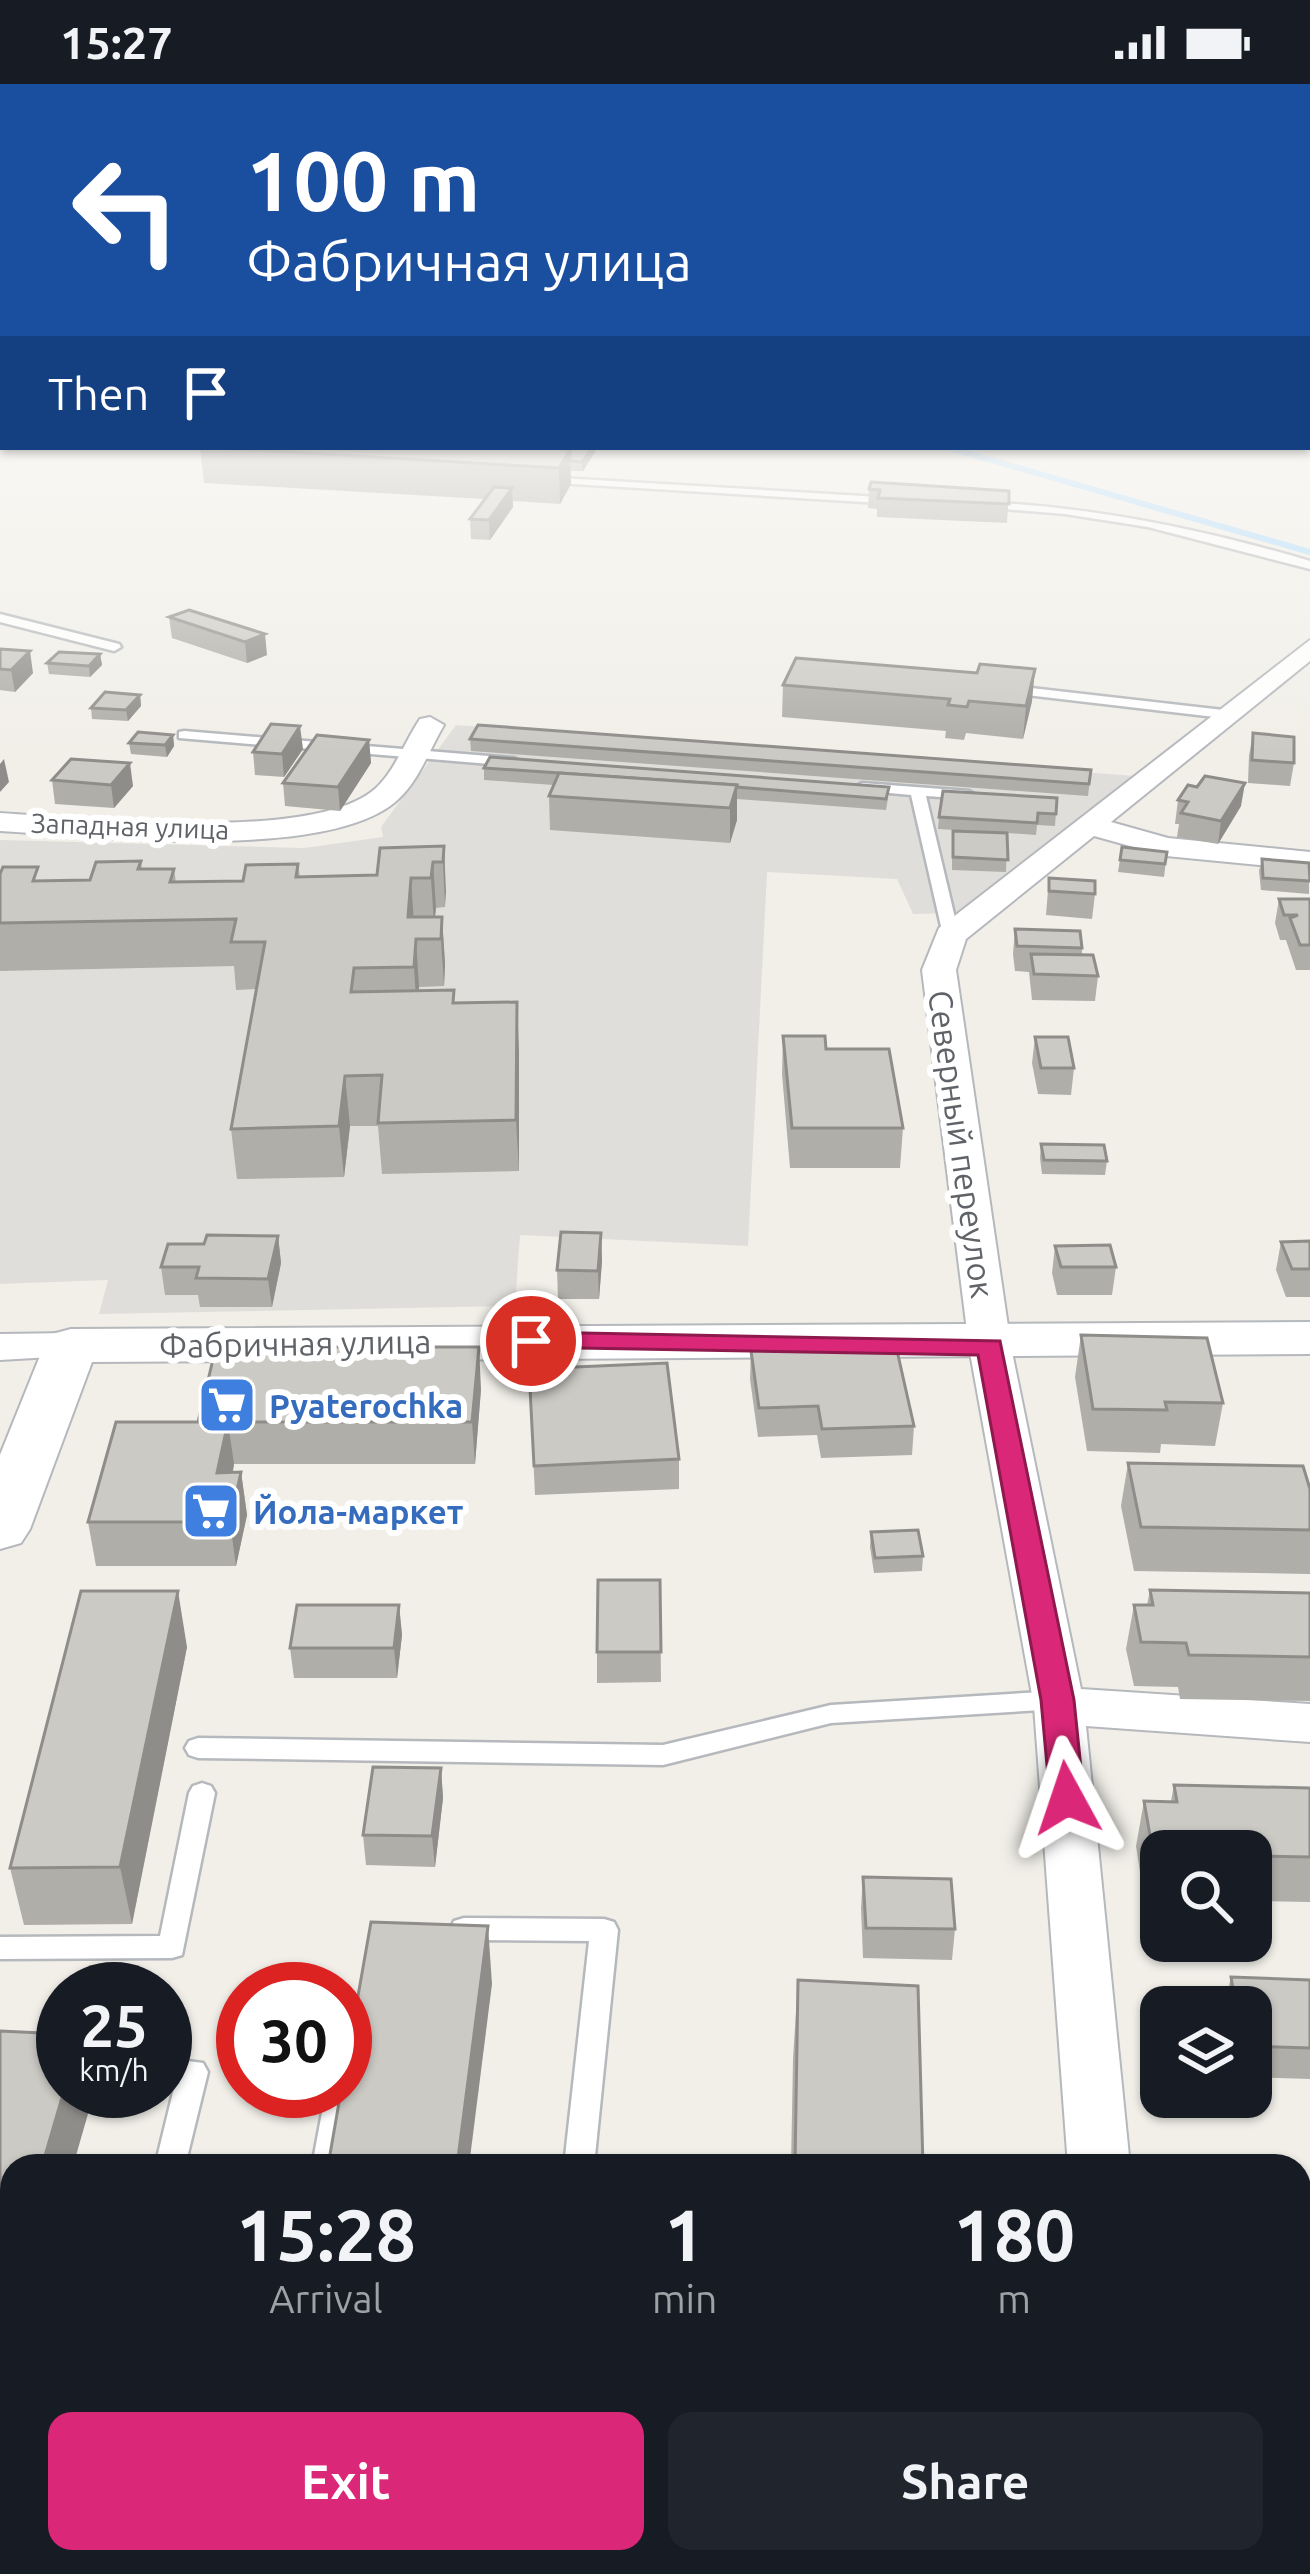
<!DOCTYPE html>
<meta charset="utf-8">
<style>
:root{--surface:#171b24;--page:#20242c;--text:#f1f3f6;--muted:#9ea1a6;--accent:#db2777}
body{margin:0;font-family:Ubuntu,sans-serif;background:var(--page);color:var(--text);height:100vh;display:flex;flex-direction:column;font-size:45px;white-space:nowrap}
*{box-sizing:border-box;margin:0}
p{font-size:39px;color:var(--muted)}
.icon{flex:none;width:66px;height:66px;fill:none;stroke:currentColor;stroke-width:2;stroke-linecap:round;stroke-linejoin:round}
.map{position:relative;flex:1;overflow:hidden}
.drawer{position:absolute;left:0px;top:2070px;width:1311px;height:420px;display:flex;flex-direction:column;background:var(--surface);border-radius:36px 36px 0 0;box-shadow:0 3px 9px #0004}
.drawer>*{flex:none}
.hud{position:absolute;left:0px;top:0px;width:1311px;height:366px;box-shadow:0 3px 9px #0004;background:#1a4fa0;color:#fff;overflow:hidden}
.buttons{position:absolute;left:1140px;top:1746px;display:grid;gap:24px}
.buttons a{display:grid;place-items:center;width:132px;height:132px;border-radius:24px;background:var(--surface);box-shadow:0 3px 9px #0004;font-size:60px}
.speed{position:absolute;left:36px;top:1878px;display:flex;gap:24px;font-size:60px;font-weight:700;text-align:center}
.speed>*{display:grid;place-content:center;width:156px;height:156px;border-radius:50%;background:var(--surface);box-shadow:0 3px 9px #0004;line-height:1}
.speed small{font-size:30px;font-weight:400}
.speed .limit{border:18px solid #d22;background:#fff;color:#111}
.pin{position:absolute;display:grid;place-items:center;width:102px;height:102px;color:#fff;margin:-51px;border:6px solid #fff;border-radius:50%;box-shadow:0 3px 12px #0007}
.me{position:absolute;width:132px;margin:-66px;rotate:355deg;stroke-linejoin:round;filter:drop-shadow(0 0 9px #0008)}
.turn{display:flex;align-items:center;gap:42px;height:252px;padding:0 48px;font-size:54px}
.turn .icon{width:156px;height:156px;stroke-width:2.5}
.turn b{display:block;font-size:84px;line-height:102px}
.then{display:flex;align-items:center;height:114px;padding:0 48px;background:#0003;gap:24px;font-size:45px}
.eta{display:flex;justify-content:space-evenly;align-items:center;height:204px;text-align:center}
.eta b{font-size:72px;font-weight:700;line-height:84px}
.cta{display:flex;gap:24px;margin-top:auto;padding:24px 48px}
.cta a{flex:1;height:138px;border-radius:24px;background:var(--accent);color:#fff;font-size:48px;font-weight:700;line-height:138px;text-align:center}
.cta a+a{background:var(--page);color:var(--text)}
.status{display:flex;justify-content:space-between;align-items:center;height:84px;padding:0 60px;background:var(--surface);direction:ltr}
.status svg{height:33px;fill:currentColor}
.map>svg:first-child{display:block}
.industrial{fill:#e0deda}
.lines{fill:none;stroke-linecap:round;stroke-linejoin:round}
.stream{stroke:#aadaff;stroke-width:6}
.service-casing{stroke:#b5b8bc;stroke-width:5}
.minor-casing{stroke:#b5b8bc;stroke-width:4}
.tertiary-casing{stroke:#b5b8bc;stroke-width:4}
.service{fill:#fff;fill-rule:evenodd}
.minor{fill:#fff;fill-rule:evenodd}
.tertiary{fill:#fff;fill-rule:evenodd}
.wall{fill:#afaea9}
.shaded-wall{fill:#8f8d8a}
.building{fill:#cccac5;stroke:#8f8d8a;stroke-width:3}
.route{fill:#db2777;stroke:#8e194d;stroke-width:3}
.labels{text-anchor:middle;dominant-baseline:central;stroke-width:12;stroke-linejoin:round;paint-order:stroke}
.far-street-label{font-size:27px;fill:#5f6368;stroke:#fff}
.street-label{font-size:33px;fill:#5f6368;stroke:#fff}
.shop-label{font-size:33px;font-weight:bold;fill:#366cbe;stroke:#fff;text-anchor:start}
</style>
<div class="status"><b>15:27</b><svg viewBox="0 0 49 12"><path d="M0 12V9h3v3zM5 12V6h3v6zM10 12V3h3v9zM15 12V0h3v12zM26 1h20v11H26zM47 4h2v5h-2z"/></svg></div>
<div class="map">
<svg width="1310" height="2490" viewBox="0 0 1310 2490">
<rect width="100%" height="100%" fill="#f1efe8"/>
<path class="industrial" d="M456,641L1135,692L959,829L913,830L897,795L767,788L748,1162L520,1151L515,1222L99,1230L108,1196L0,1200V756L304,764L383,753L381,743Z"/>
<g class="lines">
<path class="stream" d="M946,363L1310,468"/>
<defs>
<g id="service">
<path d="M561,394L896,414L902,417L896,420L557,399V395Z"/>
<path d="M982,418C1094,423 1202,445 1310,477V485L1148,443L1065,430L978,423L976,421Z"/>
<path d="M0,530L119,560L121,563L114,567L0,538Z"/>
<path d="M1006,601L1232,627L1239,631L1232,635L1001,608V602Z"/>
<path d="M184,647L514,674L521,678L514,682L179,654V648Z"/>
<path d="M862,699L969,707L976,711L969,715L926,712L959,851L957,854L951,856L943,851L911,711L857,706L855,703Z"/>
<path d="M1058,1607L1067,1609L1071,1616L1067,1623L1058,1625L831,1639L663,1681L198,1674L189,1671L185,1664L189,1657L198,1654L663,1661L831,1621Z"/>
<path d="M202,1699L211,1702L215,1709L182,1871L172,1874L0,1875V1853L160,1852L189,1709L193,1702Z"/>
<path d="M464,1834L604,1835L614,1838L618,1846L594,2082H564L589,1857L464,1856L454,1853L450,1845L454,1837Z"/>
<path d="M353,1931L363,1934C371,1950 363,1978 355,1994L348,1997L356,2007L342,2082H312L326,2007H345V1934Z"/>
<path d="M165,1974L203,1979L208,1988L185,2082H155L175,2000H165Z"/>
<path d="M56,2478H92L89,2490H53Z"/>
<path d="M234,2478H270L268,2490H232Z"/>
<path d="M520,2478H556L554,2490H518Z"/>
</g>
<g id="minor">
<path d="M1310,556V577L1111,738L1168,754L1310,768V786L1166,772L1094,752L966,855L956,886L1011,1263L1081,1605L1310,1620V1658L1086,1642L1130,2082H1068L1034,1622L969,1263L922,886L939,844Z"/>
<path d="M430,633L444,641C429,666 418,700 394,719C320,778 93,752 0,747V729C83,734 313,759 375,705C395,687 405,657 420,635Z"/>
<path d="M71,1249L86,1253L92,1262L86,1271L0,1276V1250Z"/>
<path d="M1098,2478H1168L1170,2490H1098Z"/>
</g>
<path id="tertiary" d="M1310,1238V1270L92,1278L30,1445L21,1459L0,1465V1371L44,1262L52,1250L71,1245Z"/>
</defs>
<use href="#service" class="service-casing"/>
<use href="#minor" class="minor-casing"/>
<use href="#tertiary" class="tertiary-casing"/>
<use href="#service" class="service"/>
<use href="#minor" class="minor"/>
<use href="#tertiary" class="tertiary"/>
</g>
<g class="wall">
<path d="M200,364L596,366L583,387H570L571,400L560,420L513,417V423L490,456L471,455L470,435L484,415L204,399Z"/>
<path d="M869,405L1009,407L1007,439L877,433V425L868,424Z"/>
<path d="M189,526L267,571L247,579L172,554L169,533Z"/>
<path d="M0,565L33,589L15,608L0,606Z"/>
<path d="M100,570L102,581L90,593L49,590L47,579Z"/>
<path d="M783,601L1032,617L1023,655L966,649L964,656L945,654L946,647L782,633Z"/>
<path d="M140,611L141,622L128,637L92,635L91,624Z"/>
<path d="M1253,649L1294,679L1290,702L1248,699L1249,672Z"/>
<path d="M173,651L174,662L167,673L131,670L129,659Z"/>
<path d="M470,655L1091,686L1088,712L471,667Z"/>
<path d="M369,656L371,679L340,727L285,722L283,699Z"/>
<path d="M303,665L284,693L255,691L253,668Z"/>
<path d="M484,684L888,714L886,726L737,715V736L730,759L550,746L549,712L554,701L484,696Z"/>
<path d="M52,696L133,702L114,724L55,720Z"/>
<path d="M1057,714L1055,742L1037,741L1036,751L1007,749L1006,788L952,786V759L991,748L938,745L939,733Z"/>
<path d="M1178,716L1241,722L1218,760L1177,753L1179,740H1175Z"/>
<path d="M444,762L445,823L436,824L435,833H442L445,880L444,902L419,903V906H454V919L519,966V1087L382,1090L378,1042H350L344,1093L237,1095L231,1045L256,905L236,906L234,882L0,887V790L40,797L90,796L141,777L142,785H174L176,798L243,797L298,780L300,793L377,791Z"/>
<path d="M1122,763L1167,768L1164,793L1118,788Z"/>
<path d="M1262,775L1309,779V810L1261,806L1259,787Z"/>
<path d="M1049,794L1095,810L1092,835L1046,831Z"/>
<path d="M1279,815H1310V886H1296L1286,856H1280L1275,839Z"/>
<path d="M1015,845L1082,864V871L1098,892L1095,917L1032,916L1029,888L1015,887L1013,870Z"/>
<path d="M783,952L903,1044L900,1084H790L782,990Z"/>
<path d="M1035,953L1074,984L1071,1011L1038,1010L1032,979Z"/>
<path d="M1041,1060L1107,1077L1105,1091L1042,1090L1040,1074Z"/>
<path d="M601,1149L602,1177L599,1215H558L557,1186Z"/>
<path d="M278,1152L281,1179L272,1223H200L198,1211H165L161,1183L204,1160Z"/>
<path d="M1310,1157V1213H1286L1276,1186L1281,1158Z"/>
<path d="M1055,1162L1116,1183L1112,1211H1057L1052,1189Z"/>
<path d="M1081,1251L1223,1319L1215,1362L1161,1360L1160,1369L1087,1367L1075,1293Z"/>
<path d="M751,1267L914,1342L912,1371L821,1374L817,1351L758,1353L750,1295Z"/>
<path d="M529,1285L679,1375V1405L535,1411Z"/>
<path d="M481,1305L475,1380H234L233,1388H241L247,1431L236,1482H96L88,1438L198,1338Z"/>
<path d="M1128,1379L1310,1405V1490L1134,1487L1121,1422Z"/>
<path d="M871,1448L923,1472L922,1487L874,1489L870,1463Z"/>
<path d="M660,1496L661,1598L597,1599V1568Z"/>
<path d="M1150,1506L1310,1509V1617L1180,1615L1178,1603L1134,1602L1126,1565L1134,1521H1147Z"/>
<path d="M399,1521L402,1551L397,1594H294L290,1564Z"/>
<path d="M187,1563L132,1840L24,1841L10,1784Z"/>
<path d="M441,1684L443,1714L435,1783L366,1781L363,1751Z"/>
<path d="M1174,1701L1310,1704V1818L1251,1817V1767H1161V1815L1144,1814L1136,1762L1144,1717H1171Z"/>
<path d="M863,1793L955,1845L952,1876L863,1874L861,1824Z"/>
<path d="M1231,1893L1310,1896V1995L1251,1993V1923H1224Z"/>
<path d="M798,1896L923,2082H791L793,1975Z"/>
<path d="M1299,2100H1310V2218L1299,2217Z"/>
<path d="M1299,2272L1310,2273V2470L1299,2415Z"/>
<path d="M784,2478H928L926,2490H784Z"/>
</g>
<g class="shaded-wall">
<path d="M592,363H596V366L583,387L582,378Z"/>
<path d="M570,365L571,400L560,420L559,384Z"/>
<path d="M512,404L513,423L490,456L489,436Z"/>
<path d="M265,550L267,571L247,579L245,558Z"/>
<path d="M30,567L33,589L15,608L11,586Z"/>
<path d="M100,570L102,581L90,593L89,582Z"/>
<path d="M1035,585L1032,617L1023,655L1026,622Z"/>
<path d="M140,611L141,622L128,637L126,626Z"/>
<path d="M300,642L303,665L284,693L282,670Z"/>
<path d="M173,651L174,662L167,673L165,661Z"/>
<path d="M369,656L371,679L340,727L338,703Z"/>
<path d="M4,675L9,698L0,708V680Z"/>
<path d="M130,679L133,702L114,724L111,701Z"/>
<path d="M1245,699L1241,722L1218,760L1221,737Z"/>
<path d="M737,701V736L730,759V724Z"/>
<path d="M444,762L446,808L445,823L443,778Z"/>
<path d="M433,778L436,824L434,840L431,794Z"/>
<path d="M411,794L414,841L408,833Z"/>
<path d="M442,833L445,880L444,902L441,855Z"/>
<path d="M416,855L419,903L417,931L414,883Z"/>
<path d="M517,918L519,966V1087L516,1036Z"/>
<path d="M345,992L350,1042L344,1093L339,1042Z"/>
<path d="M601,1149L602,1177L599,1215L598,1187Z"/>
<path d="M278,1152L281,1179L272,1223L268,1195Z"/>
<path d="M479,1263L481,1305L475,1380L472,1338Z"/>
<path d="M228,1338L234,1380L224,1432L217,1389Z"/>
<path d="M241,1388L247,1431L236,1482L230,1438Z"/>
<path d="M178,1507L187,1563L132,1840L120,1783Z"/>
<path d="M399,1521L402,1551L397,1594L394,1564Z"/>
<path d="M441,1684L443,1714L435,1783L432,1752Z"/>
<path d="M488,1842L492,1900L469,2082H457Z"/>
<path d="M64,2007H93L94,2009L73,2082H42Z"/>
<path d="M12,2186V2303L0,2346V2227Z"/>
<path d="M406,2478H420L418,2490H404Z"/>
</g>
<g class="building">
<path d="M201,363H529L570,365L559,384Z"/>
<path d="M573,363H592L582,378L570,377V367Z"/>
<path d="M871,398L1009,407V420L878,414L880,406L869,405Z"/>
<path d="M494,403L512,404L489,436L470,435Z"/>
<path d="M189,526L265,550L245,558L169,533Z"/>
<path d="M0,565L30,567L11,586L0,585Z"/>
<path d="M59,568L100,570L89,582L47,579Z"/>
<path d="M796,574L977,589L980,580L1035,585L1026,622L969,617L967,623L948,621L950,615L783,601Z"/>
<path d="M105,608L140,611L126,626L91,624Z"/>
<path d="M271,640L300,642L282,670L253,668Z"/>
<path d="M478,641L1091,686L1089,700L470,655Z"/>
<path d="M138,648L173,651L165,661L129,659Z"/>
<path d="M1253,649L1294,653V679L1252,676Z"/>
<path d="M317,651L369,656L338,703L283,699Z"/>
<path d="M490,673L889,703L886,715L737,703V701L484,684Z"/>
<path d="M71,675L130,679L111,701L52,696Z"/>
<path d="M559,689L737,701L730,724L549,712Z"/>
<path d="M1205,692L1245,699L1221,737L1181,729L1188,718L1178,716L1188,701L1197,703Z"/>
<path d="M943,707L1057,714L1056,730L1038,729L1037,739L939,733Z"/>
<path d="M953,747L1007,749L1008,776L953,773Z"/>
<path d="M444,762L443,778H433L431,794H411L408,833H442L441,855H416L414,883L354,884L351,908L454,906L453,919L517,918L516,1036L378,1039L382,991L345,992L339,1042L231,1045L265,858H231L236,835L0,839V790L3,783H38L33,797L90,796L96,778L141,777L138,785H174L170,798L243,797L246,781L298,780L296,793L377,791L380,764Z"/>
<path d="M1122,763L1167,768L1165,780L1120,776Z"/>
<path d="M1262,775L1309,779L1310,797L1263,794Z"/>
<path d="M1049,794L1095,797V810L1049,807Z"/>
<path d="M1279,815H1310V861H1300L1290,834L1298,831H1284Z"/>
<path d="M1015,845L1080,847L1082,864L1017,862Z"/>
<path d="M1031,870L1093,871L1098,892L1034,890Z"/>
<path d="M783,952H825L826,965H889L903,1044H792Z"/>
<path d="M1035,953H1068L1074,984H1041Z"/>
<path d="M1041,1060L1104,1061L1107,1077L1044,1076Z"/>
<path d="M561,1148L601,1149L598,1187L557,1186Z"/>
<path d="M207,1151L278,1152L268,1195L196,1194L199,1183H161L168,1160H204Z"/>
<path d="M1310,1157V1185H1292L1281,1158Z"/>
<path d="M1110,1161L1116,1183H1061L1055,1162Z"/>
<path d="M1081,1251L1207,1254L1223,1319L1165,1318L1167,1326L1093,1325Z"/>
<path d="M896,1262L914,1342L822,1345L818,1322L759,1324L751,1267Z"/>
<path d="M216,1263H479L472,1338H228L217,1389L241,1388L230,1438H88L116,1338H198Z"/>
<path d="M667,1279L679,1375L534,1382L529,1285Z"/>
<path d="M1128,1379L1303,1382L1310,1405V1446L1141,1443Z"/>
<path d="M918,1446L923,1472L875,1474L871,1448Z"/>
<path d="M598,1496H660L661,1568H597Z"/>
<path d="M1150,1506L1310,1509V1573L1189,1571L1186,1559L1141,1558L1134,1521H1153Z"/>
<path d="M81,1507H178L120,1783L10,1784Z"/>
<path d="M297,1521H399L394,1564H290Z"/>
<path d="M373,1683L441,1684L432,1752L363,1751Z"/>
<path d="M1174,1701L1310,1704V1773L1251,1772V1767H1161V1770L1153,1769L1144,1717L1177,1718Z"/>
<path d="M863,1793L951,1795L955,1845L866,1844Z"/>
<path d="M371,1838L488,1842L457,2082H328L341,2007H345V1986Z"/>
<path d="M1231,1893L1310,1896V1964L1251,1962V1923H1236Z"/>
<path d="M798,1896L918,1902L923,2082H795Z"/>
<path d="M0,1947L63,1950L64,2007L42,2082H12V2186L0,2227Z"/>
<path d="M1299,2100H1310V2187L1299,2186Z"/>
<path d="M1299,2272L1310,2273V2393L1299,2332Z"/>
<path d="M258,2478H406L404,2490H256Z"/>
</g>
<linearGradient id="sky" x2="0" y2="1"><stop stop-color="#8fc3f1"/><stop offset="0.48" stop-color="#f9f8f5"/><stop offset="1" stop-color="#f9f8f5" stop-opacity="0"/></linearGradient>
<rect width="1310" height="667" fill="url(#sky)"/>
<path class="route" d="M531,1248L1000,1257L1074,1616L1084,1714L1079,1723H1055L1050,1714L1041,1616L978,1271L522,1263V1251Z"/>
<defs>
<symbol id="supermarket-square" viewBox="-11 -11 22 22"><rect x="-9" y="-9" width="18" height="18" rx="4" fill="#3f7fe0" stroke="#fff"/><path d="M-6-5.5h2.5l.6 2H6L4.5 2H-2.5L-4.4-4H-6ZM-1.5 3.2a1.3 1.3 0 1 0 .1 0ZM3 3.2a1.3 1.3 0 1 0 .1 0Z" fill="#fff"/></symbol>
</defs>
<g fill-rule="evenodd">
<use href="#supermarket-square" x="194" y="1288" width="66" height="66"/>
<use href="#supermarket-square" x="178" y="1394" width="66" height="66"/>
</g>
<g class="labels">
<g class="far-street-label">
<text transform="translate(130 742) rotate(2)">Западная улица</text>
</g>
<g class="street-label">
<text transform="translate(962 1060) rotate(82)">Северный переулок</text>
<text transform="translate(295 1259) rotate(-1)">Фабричная улица</text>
</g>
<g class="shop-label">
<text x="269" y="1321">Pyaterochka</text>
<text x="253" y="1427">Йола-маркет</text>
</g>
</g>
</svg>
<div class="buttons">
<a><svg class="icon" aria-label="search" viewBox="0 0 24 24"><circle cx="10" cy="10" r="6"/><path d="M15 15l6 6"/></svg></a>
<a><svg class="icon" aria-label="layers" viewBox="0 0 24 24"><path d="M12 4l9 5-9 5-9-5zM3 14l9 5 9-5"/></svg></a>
</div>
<div class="speed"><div>25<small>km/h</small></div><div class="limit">30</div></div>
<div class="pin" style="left:531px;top:1257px;background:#d93025"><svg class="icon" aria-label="arrive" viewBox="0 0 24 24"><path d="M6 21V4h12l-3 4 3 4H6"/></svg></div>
<svg class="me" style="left:1067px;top:1714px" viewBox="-20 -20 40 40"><path d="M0-17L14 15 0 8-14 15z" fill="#db2777" stroke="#fff" stroke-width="4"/></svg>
<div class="hud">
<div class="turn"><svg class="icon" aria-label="left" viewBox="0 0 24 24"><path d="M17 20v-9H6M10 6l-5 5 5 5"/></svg><div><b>100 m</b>Фабричная улица</div></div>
<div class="then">Then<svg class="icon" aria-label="arrive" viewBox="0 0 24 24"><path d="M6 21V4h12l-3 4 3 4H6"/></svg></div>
</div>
<section class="drawer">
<div class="eta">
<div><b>15:28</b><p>Arrival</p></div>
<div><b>1</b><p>min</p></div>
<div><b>180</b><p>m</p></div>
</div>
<div class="cta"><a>Exit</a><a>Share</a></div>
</section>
</div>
